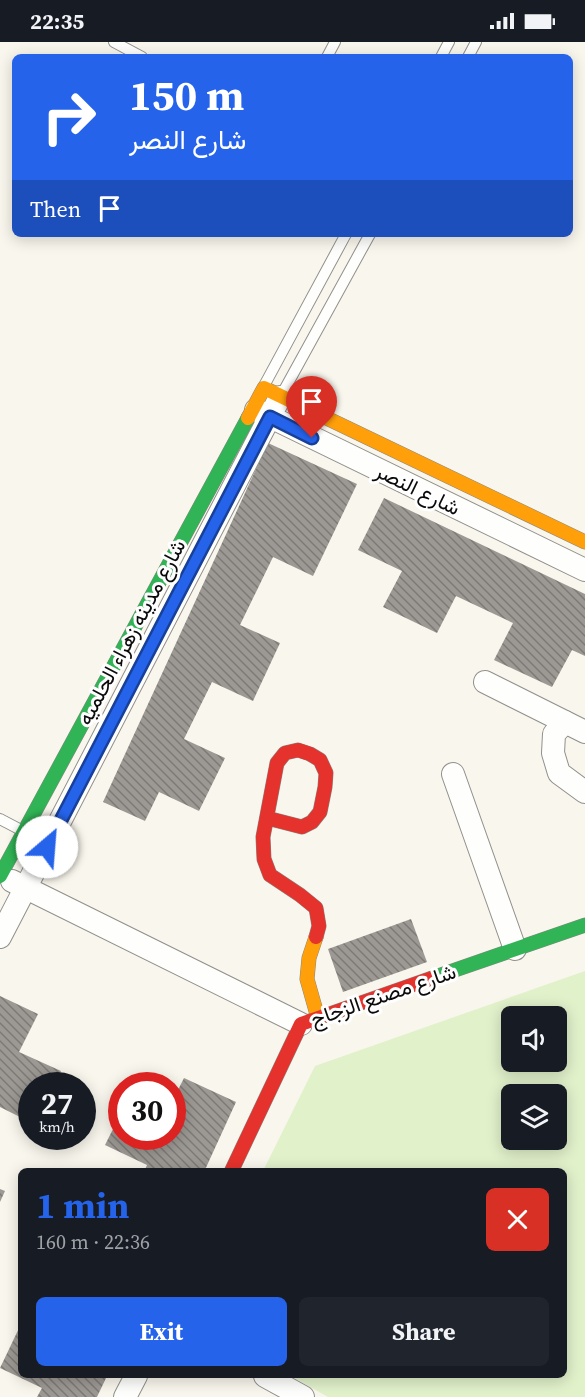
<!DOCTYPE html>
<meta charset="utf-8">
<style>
:root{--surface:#171b24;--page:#20242c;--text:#f1f3f6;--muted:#9ea1a6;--accent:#2563eb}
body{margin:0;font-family:"Source Serif 4",Vazirmatn,serif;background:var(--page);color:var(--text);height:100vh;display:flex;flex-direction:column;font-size:22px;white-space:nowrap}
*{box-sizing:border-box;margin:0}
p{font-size:20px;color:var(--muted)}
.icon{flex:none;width:33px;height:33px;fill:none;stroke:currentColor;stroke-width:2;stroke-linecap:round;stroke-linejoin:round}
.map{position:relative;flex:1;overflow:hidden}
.panel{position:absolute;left:18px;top:1126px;width:549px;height:210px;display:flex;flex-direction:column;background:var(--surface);border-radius:9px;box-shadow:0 3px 15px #0003}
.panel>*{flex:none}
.banner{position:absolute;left:12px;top:12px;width:561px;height:183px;border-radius:9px;box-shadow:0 3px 15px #0003;background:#2563eb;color:#fff;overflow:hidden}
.tools{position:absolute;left:501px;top:964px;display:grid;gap:12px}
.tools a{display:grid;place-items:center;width:66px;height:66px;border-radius:9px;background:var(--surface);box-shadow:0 3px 15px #0003;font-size:30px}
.speed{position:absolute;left:18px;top:1030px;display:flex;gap:12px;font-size:30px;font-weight:700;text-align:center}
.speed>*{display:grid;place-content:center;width:78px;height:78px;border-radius:50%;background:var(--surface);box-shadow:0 3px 15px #0003;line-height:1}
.speed small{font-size:15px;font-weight:400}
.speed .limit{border:9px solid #d22;background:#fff;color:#111}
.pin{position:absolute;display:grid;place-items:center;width:51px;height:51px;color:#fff;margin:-62px -26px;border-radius:50% 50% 50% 0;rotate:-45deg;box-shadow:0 0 6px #0007}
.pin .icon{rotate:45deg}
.me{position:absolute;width:66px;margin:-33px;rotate:27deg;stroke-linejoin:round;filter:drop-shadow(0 0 4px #0008)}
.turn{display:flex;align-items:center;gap:21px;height:126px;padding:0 18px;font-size:27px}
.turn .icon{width:78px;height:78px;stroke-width:2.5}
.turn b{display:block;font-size:42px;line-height:51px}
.then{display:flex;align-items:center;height:57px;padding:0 18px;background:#0003;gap:12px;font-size:22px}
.round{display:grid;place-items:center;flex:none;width:63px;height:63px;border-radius:9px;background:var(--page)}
.headline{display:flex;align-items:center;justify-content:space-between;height:102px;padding:0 18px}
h1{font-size:36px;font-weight:700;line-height:45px;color:var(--accent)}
.primary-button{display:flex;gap:12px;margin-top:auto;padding:12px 18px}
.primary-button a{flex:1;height:69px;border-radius:9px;background:var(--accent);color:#fff;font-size:24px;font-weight:700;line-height:69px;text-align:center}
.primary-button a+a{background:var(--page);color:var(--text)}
.status{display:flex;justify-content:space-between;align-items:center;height:42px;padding:0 30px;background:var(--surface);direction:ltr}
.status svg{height:16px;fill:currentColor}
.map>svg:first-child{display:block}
.grass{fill:#e1f1ca;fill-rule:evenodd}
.building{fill:url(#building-back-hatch)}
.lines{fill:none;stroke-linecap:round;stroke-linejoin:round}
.lane-casing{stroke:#92908c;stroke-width:12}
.street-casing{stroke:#92908c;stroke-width:24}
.fast-casing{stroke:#888783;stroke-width:15}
.slow-casing{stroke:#888783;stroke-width:15}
.jam-casing{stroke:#888783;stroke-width:15}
.lane{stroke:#fefefc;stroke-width:10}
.street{stroke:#fefefc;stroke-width:22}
.fast{stroke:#30b455;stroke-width:14}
.slow{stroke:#ff9f0a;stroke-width:14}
.jam{stroke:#e5322d;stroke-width:14}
.route-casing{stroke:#184099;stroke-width:15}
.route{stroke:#2563eb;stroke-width:10}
.labels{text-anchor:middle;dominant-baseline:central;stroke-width:6;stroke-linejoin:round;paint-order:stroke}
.street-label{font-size:21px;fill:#0a0a0a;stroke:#fff}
</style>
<div class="status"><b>22:35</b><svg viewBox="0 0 49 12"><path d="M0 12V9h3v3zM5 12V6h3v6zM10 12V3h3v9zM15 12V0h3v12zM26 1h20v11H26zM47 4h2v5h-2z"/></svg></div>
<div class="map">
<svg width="585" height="1355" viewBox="0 0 585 1355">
<defs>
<pattern id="building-back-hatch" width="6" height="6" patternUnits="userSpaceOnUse" patternTransform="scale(1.5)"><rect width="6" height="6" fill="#9c9893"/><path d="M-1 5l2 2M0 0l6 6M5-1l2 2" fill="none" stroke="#7d7a76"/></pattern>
</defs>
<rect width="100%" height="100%" fill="#f9f6ed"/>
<path class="grass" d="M585,929V1355H328L291,1334H564V1130L263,1129L315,1024ZM512,975H556V1020H512ZM512,1053H556V1098H512Z"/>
<g class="building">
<path d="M268,401L357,442L313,534L273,515L240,583L280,601L253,659L212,640L184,697L225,716L199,769L159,750L145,779L103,760Z"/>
<path d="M384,456L585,552V614L572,608L552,645L494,618L513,581L456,554L437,591L383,565L402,529L358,508Z"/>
<path d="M411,877L427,920L343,950L328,907Z"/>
<path d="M0,954L38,972L19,1010L61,1029L54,1044H32V1081L0,1065Z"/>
<path d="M184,1036L236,1060L204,1130H144L147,1123L105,1103L122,1069V1095H172V1060Z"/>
<path d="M0,1147L5,1149L0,1160Z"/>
<path d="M21,1282V1334H107L97,1355H37L42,1346L0,1326Z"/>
</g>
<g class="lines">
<defs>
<g id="lane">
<path d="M114,0L142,15"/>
<path d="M327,15L335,0"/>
<path d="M441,15L449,0"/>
<path d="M468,15L476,0"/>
<path d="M265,342L346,192"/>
<path d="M282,352L370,192"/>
<path d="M0,777L21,788"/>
</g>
<g id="street">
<path d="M256,368L585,528"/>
<path d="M485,640L585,690"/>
<path d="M565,680L554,692L553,711L559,731L585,750"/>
<path d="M453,732L515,907"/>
<path d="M12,839L301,982"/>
<path d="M0,895L280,355"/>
<path d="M265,1334L303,1355"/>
<path d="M125,1355L136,1334"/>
</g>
<g id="fast">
<path d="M0,834L248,376"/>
<path d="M432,936L585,883"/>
</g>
<g id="slow">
<path d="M248,376L264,346L585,500"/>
<path d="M316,895L309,916L307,937L318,976"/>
</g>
<g id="jam">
<path d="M267,776L302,785L312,780L320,770L325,745L326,731L320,718L310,712L298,708L285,711L277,721L263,795L264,817L270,833L300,853L316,866L319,884L316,895"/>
<path d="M231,1130L301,982L432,936"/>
</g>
</defs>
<use href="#lane" class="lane-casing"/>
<use href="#street" class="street-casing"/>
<use href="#fast" class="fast-casing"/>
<use href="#slow" class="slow-casing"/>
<use href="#jam" class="jam-casing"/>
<use href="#lane" class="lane"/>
<use href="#street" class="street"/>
<use href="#fast" class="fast"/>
<use href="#slow" class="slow"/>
<use href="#jam" class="jam"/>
</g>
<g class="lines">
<defs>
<path id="route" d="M47,805L270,375L312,396"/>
</defs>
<use href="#route" class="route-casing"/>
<use href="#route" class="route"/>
</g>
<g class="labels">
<g class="street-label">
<text transform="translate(418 447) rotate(26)">شارع النصر</text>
<text transform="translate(131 590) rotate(-62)">شارع مدينه زهراء الحلميه</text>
<text transform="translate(383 953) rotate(-19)">شارع مصنع الزجاج</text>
</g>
</g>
</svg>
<div class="tools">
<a><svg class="icon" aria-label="sound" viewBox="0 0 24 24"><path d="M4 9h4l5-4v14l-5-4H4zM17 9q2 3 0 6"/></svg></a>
<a><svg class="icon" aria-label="layers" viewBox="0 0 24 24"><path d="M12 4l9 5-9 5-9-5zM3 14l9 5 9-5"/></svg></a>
</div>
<div class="speed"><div>27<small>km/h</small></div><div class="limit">30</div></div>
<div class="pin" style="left:312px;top:396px;background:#d93025"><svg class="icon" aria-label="arrive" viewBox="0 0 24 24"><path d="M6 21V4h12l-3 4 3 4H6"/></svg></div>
<svg class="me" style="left:47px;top:805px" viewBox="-20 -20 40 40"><circle r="19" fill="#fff"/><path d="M0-13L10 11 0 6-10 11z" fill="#2563eb"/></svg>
<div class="banner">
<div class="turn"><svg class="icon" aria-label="right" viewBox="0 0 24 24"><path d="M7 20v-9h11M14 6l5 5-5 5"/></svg><div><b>150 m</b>شارع النصر</div></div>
<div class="then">Then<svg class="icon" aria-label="arrive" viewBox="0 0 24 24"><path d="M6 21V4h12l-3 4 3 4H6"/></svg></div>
</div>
<section class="panel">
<div class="headline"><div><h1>1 min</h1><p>160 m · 22:36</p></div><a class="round" style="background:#d93025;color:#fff"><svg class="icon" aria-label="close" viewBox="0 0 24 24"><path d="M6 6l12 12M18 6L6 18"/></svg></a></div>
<div class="primary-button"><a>Exit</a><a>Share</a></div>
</section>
</div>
